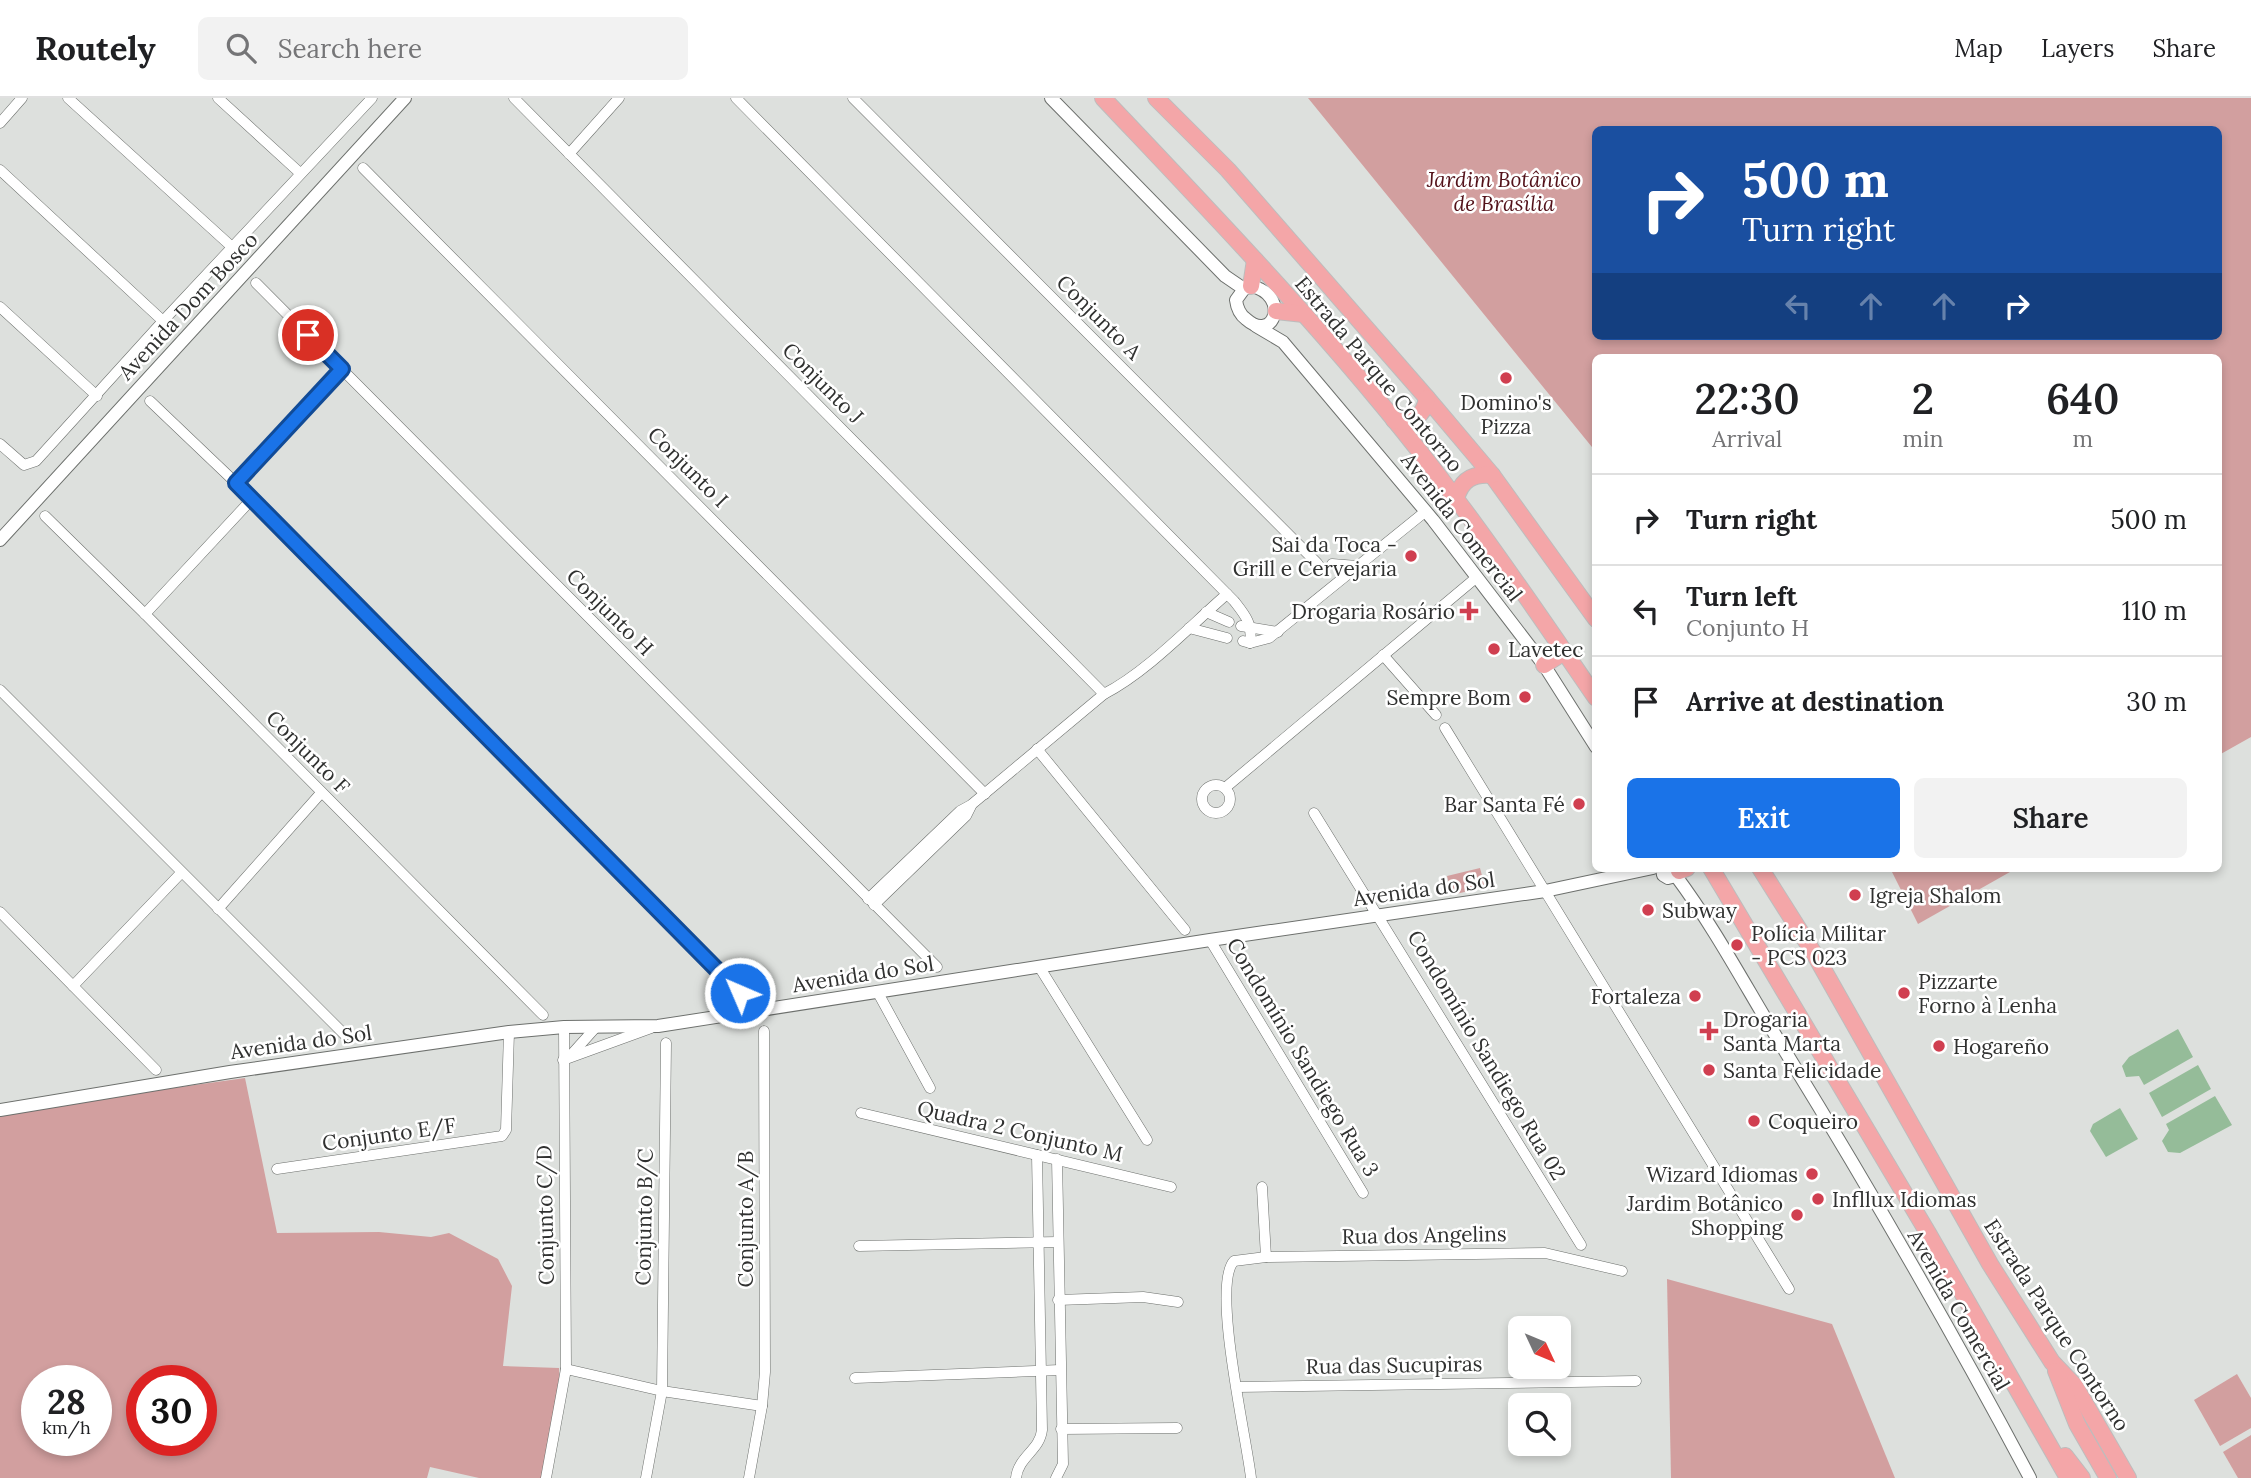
<!DOCTYPE html>
<meta charset="utf-8">
<style>
:root{--surface:#fff;--page:#f2f2f2;--text:#202124;--muted:#757577;--line:#e0e0e0;--accent:#1a73e8}
body{margin:0;font-family:Lora,serif;background:var(--page);color:var(--text);height:100vh;display:flex;flex-direction:column;font-size:26px;white-space:nowrap}
*{box-sizing:border-box;margin:0}
p{font-size:23px;color:var(--muted)}
.icon{flex:none;width:38px;height:38px;fill:none;stroke:currentColor;stroke-width:2;stroke-linecap:round;stroke-linejoin:round}
.map{position:relative;flex:1;overflow:hidden}
.side{position:absolute;left:1592px;top:256px;width:630px;height:518px;display:flex;flex-direction:column;background:var(--surface);border-radius:10px;box-shadow:0 4px 10px #0003}
.side>*{flex:none}
.hud{position:absolute;left:1592px;top:28px;width:630px;height:214px;border-radius:10px;box-shadow:0 4px 10px #0003;background:#1a4fa0;color:#fff;overflow:hidden}
.needle{width:46px;rotate:134deg}
.fabs{position:absolute;left:1508px;top:1218px;display:grid;gap:14px}
.fabs a{display:grid;place-items:center;width:63px;height:63px;border-radius:10px;background:var(--surface);box-shadow:0 4px 10px #0003;font-size:35px}
.speed{position:absolute;left:21px;top:1267px;display:flex;gap:14px;font-size:35px;font-weight:700;text-align:center}
.speed>*{display:grid;place-content:center;width:91px;height:91px;border-radius:50%;background:var(--surface);box-shadow:0 4px 10px #0003;line-height:1}
.speed small{font-size:18px;font-weight:400}
.speed .limit{border:10px solid #d22;background:#fff;color:#111}
.pin{position:absolute;display:grid;place-items:center;width:60px;height:60px;color:#fff;margin:-30px;border:4px solid #fff;border-radius:50%;box-shadow:0 2px 7px #0007}
.me{position:absolute;width:77px;margin:-38px;rotate:315deg;stroke-linejoin:round;filter:drop-shadow(0 0 5px #0008)}
.turn{display:flex;align-items:center;gap:24px;height:147px;padding:0 35px;font-size:32px}
.turn .icon{width:91px;height:91px;stroke-width:2.5}
.turn b{display:block;font-size:49px;line-height:60px}
.lanes{display:flex;align-items:center;height:66px;padding:0 35px;background:#0003;justify-content:center;gap:35px;direction:ltr}
.lanes .off{opacity:.35}
.eta{display:flex;justify-content:space-evenly;align-items:center;height:119px;text-align:center}
.eta b{font-size:42px;font-weight:600;line-height:49px}
.action{display:flex;gap:14px;margin-top:auto;padding:14px 35px}
.action a{flex:1;height:80px;border-radius:10px;background:var(--accent);color:#fff;font-size:28px;font-weight:600;line-height:80px;text-align:center}
.action a+a{background:var(--page);color:var(--text)}
ul{padding:0;list-style:none}
li{display:flex;align-items:center;gap:21px;height:91px;padding:0 35px;border-top:2px solid var(--line)}
li div{flex:1}
li b{display:block;font-size:26px}
li em{font-style:normal}
header{display:flex;align-items:center;gap:42px;box-sizing:border-box;height:98px;padding:0 35px;background:var(--surface);border-bottom:2px solid var(--line)}
header strong{font-size:33px}
nav{display:flex;gap:38px;margin-inline-start:auto;font-size:24px}
.search{width:490px;height:63px;background:var(--page);display:flex;align-items:center;gap:18px;box-sizing:border-box;padding:0 24px;border-radius:10px;color:var(--muted);font-size:26px}
.map>svg:first-child{display:block}
.green{fill:#d29f9f;fill-rule:evenodd}
.water{fill:#95bc99}
.lines{fill:none;stroke-linecap:round;stroke-linejoin:round}
.minor-casing{stroke:#6d706d;stroke-width:11}
.tertiary-casing{stroke:#6d706d;stroke-width:14}
.trunk-casing{stroke:#bdbdbd;stroke-width:18}
.minor{stroke:#fff;stroke-width:10}
.tertiary{stroke:#fff;stroke-width:12}
.trunk{stroke:#f4a6a8;stroke-width:16}
.route-casing{stroke:#114b97;stroke-width:18}
.route{stroke:#1a73e8;stroke-width:12}
.poi-dot{fill:#d03f50;stroke:#fff;stroke-width:2.5}
.labels{text-anchor:middle;dominant-baseline:central;stroke-width:5;stroke-linejoin:round;paint-order:stroke}
.park-label{font-size:21px;font-style:italic;fill:#53121a;stroke:#fff}
.street-label{font-size:21px;fill:#303130;stroke:#fff}
.poi-label{font-size:21px;fill:#303130;stroke:#fff;text-anchor:start}
</style>
<header>
<strong>Routely</strong>
<div class="search"><svg class="icon" aria-label="search" viewBox="0 0 24 24"><circle cx="10" cy="10" r="6"/><path d="M15 15l6 6"/></svg>Search here</div>
<nav><a>Map</a><a>Layers</a><a>Share</a></nav>
</header>
<div class="map">
<svg width="2251" height="1380" viewBox="0 0 2251 1380">
<rect width="100%" height="100%" fill="#dde0dd"/>
<g class="green">
<path d="M1308,0H2251V639L2219,657V259H1596V354ZM1596,32H2219V238H1596Z"/>
<path d="M1480,770L1485,789L1452,797L1447,778Z"/>
<path d="M1890,770H2017L1918,826Z"/>
<path d="M245,980L277,1135L379,1134L431,1139L449,1135L498,1161L512,1188L503,1268L559,1270L560,1286L543,1380H479L430,1369L427,1380H0V1014ZM37,1283H96V1342H37ZM142,1283H201V1342H142Z"/>
<path d="M1667,1181L1832,1226L1895,1380H1671Z"/>
<path d="M2237,1276L2251,1300V1330L2220,1348L2194,1302Z"/>
<path d="M2251,1337V1380H2238L2223,1354Z"/>
</g>
<g class="water">
<path d="M2178,931L2193,959L2144,987L2139,978L2126,979L2122,968L2129,959Z"/>
<path d="M2198,967L2211,991L2162,1019L2149,995Z"/>
<path d="M2215,998L2232,1027L2180,1055L2168,1054L2162,1043L2169,1032L2166,1026Z"/>
<path d="M2120,1010L2138,1041L2106,1059L2090,1033L2093,1026Z"/>
</g>
<g class="lines">
<defs>
<g id="minor">
<path d="M68,0L232,149"/>
<path d="M218,0L300,75"/>
<path d="M514,0L1104,596"/>
<path d="M736,0L1234,503C1245,517 1253,526 1250,545"/>
<path d="M853,0L1317,465L1323,473"/>
<path d="M0,25L22,0"/>
<path d="M569,56L619,0"/>
<path d="M363,70L985,696"/>
<path d="M0,72L163,223"/>
<path d="M256,185L937,869"/>
<path d="M0,209L97,298"/>
<path d="M150,303L236,385L740,895"/>
<path d="M0,346L24,367L36,363L163,223L372,0"/>
<path d="M236,385L342,271"/>
<path d="M45,418L145,516L543,917"/>
<path d="M1332,466L1357,468"/>
<path d="M1206,514L1229,524"/>
<path d="M145,516L252,401"/>
<path d="M1241,528L1278,534"/>
<path d="M1189,530L1227,540"/>
<path d="M1243,543L1250,545L1269,540L1426,413"/>
<path d="M1383,557L1436,617"/>
<path d="M0,592L345,937"/>
<path d="M1445,630L1789,1191"/>
<path d="M1037,651L1185,832"/>
<circle cx="1216" cy="701" r="14"/>
<path d="M1225,690L1477,479"/>
<path d="M1314,715L1581,1147"/>
<path d="M868,801L960,713L971,707L1104,596C1147,574 1190,528 1227,496"/>
<path d="M874,807L966,718L971,708"/>
<path d="M218,811L321,695"/>
<path d="M0,814L156,972"/>
<path d="M1210,842L1363,1095"/>
<path d="M1040,870L1147,1042"/>
<path d="M73,888L181,775"/>
<path d="M877,893L930,990"/>
<path d="M570,958L597,928"/>
<path d="M563,962L651,930"/>
<path d="M861,1015L1171,1089"/>
<path d="M277,1071L502,1038L506,1032L509,934"/>
<path d="M1262,1089L1266,1159"/>
<path d="M859,1148L1058,1144"/>
<path d="M1058,1202L1143,1199L1178,1204"/>
<path d="M566,1271L662,1293L762,1308"/>
<path d="M855,1280L1060,1272"/>
<path d="M1237,1289L1636,1283"/>
<path d="M1061,1331L1177,1330"/>
<path d="M546,1380L566,1271L564,929"/>
<path d="M646,1380L662,1293L666,945"/>
<path d="M749,1380L762,1308L765,1274L764,933"/>
<path d="M1016,1380C1018,1359 1040,1352 1042,1332L1037,1057"/>
<path d="M1056,1380L1063,1366L1057,1061"/>
<path d="M1251,1380C1247,1342 1211,1187 1234,1163L1266,1159L1545,1155L1622,1173"/>
</g>
<g id="tertiary">
<path d="M1051,0L1225,178L1244,191"/>
<path d="M1251,188C1291,197 1274,246 1246,221C1239,216 1237,210 1236,202L1244,191Z"/>
<path d="M1256,228L1283,244L1433,422L1544,567L1596,649"/>
<path d="M0,442L405,0"/>
<path d="M1662,770L1663,777L1668,780L1676,778L1679,773"/>
<path d="M1676,778C1717,833 1749,895 1785,953C1871,1093 1953,1235 2030,1380"/>
<path d="M0,1012L230,974L509,934L564,929L658,928L1210,842L1545,793L1653,770"/>
</g>
<g id="trunk">
<path d="M1103,0C1225,129 1350,258 1456,401C1505,466 1550,533 1596,600"/>
<path d="M1156,0L1228,72L1427,300L1492,377L1596,521"/>
<path d="M1251,188L1255,162"/>
<path d="M1276,213L1304,216"/>
<path d="M1394,322C1412,327 1424,318 1427,300"/>
<path d="M1456,401C1461,382 1473,375 1492,377"/>
<path d="M1544,567L1564,554"/>
<path d="M1711,770L1928,1135L2068,1380"/>
<path d="M1760,770L1815,857L1990,1166L2052,1264L2075,1288L2128,1380"/>
<path d="M1679,773L1687,770"/>
<path d="M2056,1273L2077,1326L2108,1380"/>
<path d="M2065,1358L2082,1380"/>
</g>
</defs>
<use href="#minor" class="minor-casing"/>
<use href="#tertiary" class="tertiary-casing"/>
<use href="#trunk" class="trunk-casing"/>
<use href="#minor" class="minor"/>
<use href="#tertiary" class="tertiary"/>
<use href="#trunk" class="trunk"/>
</g>
<g class="lines">
<defs>
<path id="route" d="M308,237L342,271L236,385L740,895"/>
</defs>
<use href="#route" class="route-casing"/>
<use href="#route" class="route"/>
</g>
<g class="poi-dot">
<circle cx="1506" cy="280" r="7"/>
<circle cx="1411" cy="458" r="7"/>
<path d="M1465.5 502.5h7v7h7v7h-7v7h-7v-7h-7v-7h7z"/>
<circle cx="1494" cy="551" r="7"/>
<circle cx="1525" cy="599" r="7"/>
<circle cx="1579" cy="706" r="7"/>
<circle cx="1855" cy="797" r="7"/>
<circle cx="1648" cy="812" r="7"/>
<circle cx="1737" cy="847" r="7"/>
<circle cx="1904" cy="895" r="7"/>
<circle cx="1695" cy="898" r="7"/>
<path d="M1705.5 922.5h7v7h7v7h-7v7h-7v-7h-7v-7h7z"/>
<circle cx="1939" cy="948" r="7"/>
<circle cx="1709" cy="972" r="7"/>
<circle cx="1754" cy="1023" r="7"/>
<circle cx="1812" cy="1076" r="7"/>
<circle cx="1818" cy="1101" r="7"/>
<circle cx="1797" cy="1117" r="7"/>
</g>
<g class="labels">
<g class="park-label">
<text x="1504" y="81">Jardim Botânico<tspan x="1504" dy="24">de Brasília</tspan></text>
</g>
<g class="street-label">
<text transform="translate(188 208) rotate(-47)">Avenida Dom Bosco</text>
<text transform="translate(1099 219) rotate(45)">Conjunto A</text>
<text transform="translate(1379 276) rotate(50)">Estrada Parque Contorno</text>
<text transform="translate(823 285) rotate(45)">Conjunto J</text>
<text transform="translate(688 369) rotate(45)">Conjunto I</text>
<text transform="translate(1462 429) rotate(52)">Avenida Comercial</text>
<text transform="translate(610 514) rotate(45)">Conjunto H</text>
<text transform="translate(308 654) rotate(45)">Conjunto F</text>
<text transform="translate(1424 791) rotate(-8)">Avenida do Sol</text>
<text transform="translate(863 876) rotate(-9)">Avenida do Sol</text>
<text transform="translate(301 944) rotate(-8)">Avenida do Sol</text>
<text transform="translate(1487 957) rotate(59)">Condomínio Sandiego Rua 02</text>
<text transform="translate(1303 959) rotate(59)">Condomínio Sandiego Rua 3</text>
<text transform="translate(1020 1033) rotate(13)">Quadra 2 Conjunto M</text>
<text transform="translate(389 1036) rotate(-8)">Conjunto E/F</text>
<text transform="translate(545 1117) rotate(-91)">Conjunto C/D</text>
<text transform="translate(644 1119) rotate(-89)">Conjunto B/C</text>
<text transform="translate(745 1121) rotate(-90)">Conjunto A/B</text>
<text transform="translate(1424 1137) rotate(-1)">Rua dos Angelins</text>
<text transform="translate(1959 1212) rotate(60)">Avenida Comercial</text>
<text transform="translate(2057 1227) rotate(57)">Estrada Parque Contorno</text>
<text transform="translate(1394 1267) rotate(-1)">Rua das Sucupiras</text>
</g>
<g class="poi-label">
<text x="1506" y="304" text-anchor="middle">Domino's<tspan x="1506" dy="24">Pizza</tspan></text>
<text x="1397" y="446" text-anchor="end">Sai da Toca -<tspan x="1397" dy="24">Grill e Cervejaria</tspan></text>
<text x="1455" y="513" text-anchor="end">Drogaria Rosário</text>
<text x="1508" y="551">Lavetec</text>
<text x="1511" y="599" text-anchor="end">Sempre Bom</text>
<text x="1565" y="706" text-anchor="end">Bar Santa Fé</text>
<text x="1869" y="797">Igreja Shalom</text>
<text x="1662" y="812">Subway</text>
<text x="1751" y="835">Polícia Militar<tspan x="1751" dy="24">- PCS 023</tspan></text>
<text x="1918" y="883">Pizzarte<tspan x="1918" dy="24">Forno à Lenha</tspan></text>
<text x="1681" y="898" text-anchor="end">Fortaleza</text>
<text x="1723" y="921">Drogaria<tspan x="1723" dy="24">Santa Marta</tspan></text>
<text x="1953" y="948">Hogareño</text>
<text x="1723" y="972">Santa Felicidade</text>
<text x="1768" y="1023">Coqueiro</text>
<text x="1798" y="1076" text-anchor="end">Wizard Idiomas</text>
<text x="1832" y="1101">Infllux Idiomas</text>
<text x="1783" y="1105" text-anchor="end">Jardim Botânico<tspan x="1783" dy="24">Shopping</tspan></text>
</g>
</g>
</svg>
<div class="fabs">
<a><svg class="needle" viewBox="-14 -14 28 28"><path d="M0-13l5 13h-10z" fill="#e53935"/><path d="M0 13l5-13h-10z" fill="#757577"/></svg></a>
<a><svg class="icon" aria-label="search" viewBox="0 0 24 24"><circle cx="10" cy="10" r="6"/><path d="M15 15l6 6"/></svg></a>
</div>
<div class="speed"><div>28<small>km/h</small></div><div class="limit">30</div></div>
<div class="pin" style="left:308px;top:237px;background:#d93025"><svg class="icon" aria-label="arrive" viewBox="0 0 24 24"><path d="M6 21V4h12l-3 4 3 4H6"/></svg></div>
<svg class="me" style="left:740px;top:895px" viewBox="-20 -20 40 40"><circle r="17" fill="#1a73e8" stroke="#fff" stroke-width="3"/><path d="M0-11L8 9 0 5-8 9z" fill="#fff"/></svg>
<div class="hud">
<div class="turn"><svg class="icon" aria-label="right" viewBox="0 0 24 24"><path d="M7 20v-9h11M14 6l5 5-5 5"/></svg><div><b>500 m</b>Turn right</div></div>
<div class="lanes"><svg class="icon off" aria-label="left" viewBox="0 0 24 24"><path d="M17 20v-9H6M10 6l-5 5 5 5"/></svg><svg class="icon off" aria-label="ahead" viewBox="0 0 24 24"><path d="M12 20V5M6 11l6-6 6 6"/></svg><svg class="icon off" aria-label="ahead" viewBox="0 0 24 24"><path d="M12 20V5M6 11l6-6 6 6"/></svg><svg class="icon" aria-label="right" viewBox="0 0 24 24"><path d="M7 20v-9h11M14 6l5 5-5 5"/></svg></div>
</div>
<section class="side">
<div class="eta">
<div><b>22:30</b><p>Arrival</p></div>
<div><b>2</b><p>min</p></div>
<div><b>640</b><p>m</p></div>
</div>
<ul>
<li><svg class="icon" aria-label="right" viewBox="0 0 24 24"><path d="M7 20v-9h11M14 6l5 5-5 5"/></svg><div><b>Turn right</b></div><em>500 m</em></li>
<li><svg class="icon" aria-label="left" viewBox="0 0 24 24"><path d="M17 20v-9H6M10 6l-5 5 5 5"/></svg><div><b>Turn left</b><p>Conjunto H</p></div><em>110 m</em></li>
<li><svg class="icon" aria-label="arrive" viewBox="0 0 24 24"><path d="M6 21V4h12l-3 4 3 4H6"/></svg><div><b>Arrive at destination</b></div><em>30 m</em></li>
</ul>
<div class="action"><a>Exit</a><a>Share</a></div>
</section>
</div>
